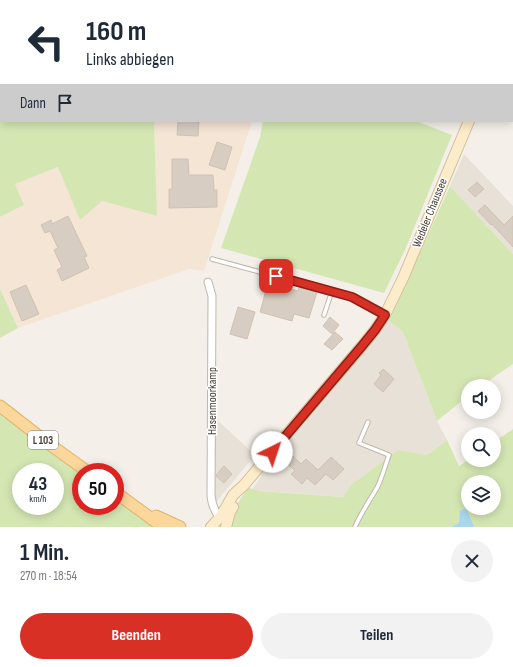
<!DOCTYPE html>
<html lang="de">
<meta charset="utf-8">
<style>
:root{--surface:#fff;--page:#f2f2f3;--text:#1f2937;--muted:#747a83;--accent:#d93025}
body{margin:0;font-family:"Sofia Sans Condensed",sans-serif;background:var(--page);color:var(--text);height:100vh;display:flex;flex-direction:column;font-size:15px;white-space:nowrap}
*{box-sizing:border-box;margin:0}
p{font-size:13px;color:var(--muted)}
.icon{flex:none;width:22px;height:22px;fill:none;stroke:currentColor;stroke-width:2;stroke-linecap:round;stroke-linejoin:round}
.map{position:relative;height:527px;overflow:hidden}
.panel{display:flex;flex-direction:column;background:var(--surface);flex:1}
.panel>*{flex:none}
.top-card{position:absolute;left:0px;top:0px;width:513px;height:122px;box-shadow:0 2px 10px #0003;background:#fff;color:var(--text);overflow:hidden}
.tools{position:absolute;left:461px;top:379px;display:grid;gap:8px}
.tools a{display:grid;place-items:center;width:40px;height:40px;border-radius:50%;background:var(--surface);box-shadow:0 2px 10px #0003;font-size:20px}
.speed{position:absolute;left:12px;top:463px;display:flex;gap:8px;font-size:20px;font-weight:700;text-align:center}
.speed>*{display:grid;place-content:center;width:52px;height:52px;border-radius:50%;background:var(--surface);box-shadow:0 2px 10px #0003;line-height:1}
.speed small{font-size:10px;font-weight:400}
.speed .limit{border:6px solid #d22;background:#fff;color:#111}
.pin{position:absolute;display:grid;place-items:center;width:34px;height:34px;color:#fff;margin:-17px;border-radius:8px;box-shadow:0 2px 6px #0006}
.me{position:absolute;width:44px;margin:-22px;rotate:41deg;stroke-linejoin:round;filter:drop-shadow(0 0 3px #0008)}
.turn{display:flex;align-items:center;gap:14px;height:84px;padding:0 20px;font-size:18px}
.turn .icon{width:52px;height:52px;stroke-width:2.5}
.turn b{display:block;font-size:28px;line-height:34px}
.then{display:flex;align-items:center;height:38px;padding:0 20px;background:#0003;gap:8px;font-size:15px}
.round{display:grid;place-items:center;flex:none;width:42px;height:42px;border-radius:21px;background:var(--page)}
.overview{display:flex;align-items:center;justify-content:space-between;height:68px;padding:0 20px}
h1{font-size:24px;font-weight:700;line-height:30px}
.cta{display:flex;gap:8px;margin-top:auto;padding:8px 20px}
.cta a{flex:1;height:46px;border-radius:24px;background:var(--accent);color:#fff;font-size:16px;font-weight:700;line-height:46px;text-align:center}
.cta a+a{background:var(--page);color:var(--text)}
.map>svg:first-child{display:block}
.residential{fill:#e8e1d7}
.commercial{fill:#f5e5d5}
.green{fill:#d4e7b3;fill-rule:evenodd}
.water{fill:#a8d7ee}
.building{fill:#d8cdc2;stroke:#d0c2b2}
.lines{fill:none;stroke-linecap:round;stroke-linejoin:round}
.lane-casing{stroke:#bfb7ac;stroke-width:5.5}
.street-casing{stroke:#bfb7ac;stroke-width:9}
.secondary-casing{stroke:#d2bf9a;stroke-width:12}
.primary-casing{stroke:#e0b36b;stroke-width:13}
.lane{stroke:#fff;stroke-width:3.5}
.street{stroke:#fff;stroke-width:7}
.secondary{stroke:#fdecca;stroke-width:10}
.primary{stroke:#fbd79b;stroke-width:11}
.route-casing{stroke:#8d1f18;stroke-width:10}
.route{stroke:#d93025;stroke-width:7}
.labels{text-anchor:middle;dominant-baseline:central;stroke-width:3;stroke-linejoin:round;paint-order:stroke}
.shield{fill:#fff;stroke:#7e7973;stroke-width:1}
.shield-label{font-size:11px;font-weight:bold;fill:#474037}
.street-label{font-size:12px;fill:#474037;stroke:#fff}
</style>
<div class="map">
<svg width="513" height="527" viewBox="0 0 513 527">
<rect width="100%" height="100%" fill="#f4f0e9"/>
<g class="residential">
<path d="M464,154L513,206V254L450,186Z"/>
<path d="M389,321L403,332L437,421L447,440L427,455L398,450L352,484L344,497L252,490L265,470Z"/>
<path d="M214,417L255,455L217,501L213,498Z"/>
</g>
<g class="commercial">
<path d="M40,0H216L217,1H39Z"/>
<path d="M154,121H252L204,271L189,269L18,328L0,289V217L24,205L14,184L59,167L102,201L157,216Z"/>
</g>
<g class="green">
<path d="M0,57L1,58V121H154L157,216L102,201L80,220L58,167L15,184L24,205L0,217Z"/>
<path d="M263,121H416L452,135L405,250L384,293L221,248L260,137Z"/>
<path d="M450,186L513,254V364L481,386H468V396L437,421L403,332L389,321Z"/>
<path d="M0,289L18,328L0,338Z"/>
<path d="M0,412L81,472V506H115V498L155,527H0ZM21,472H55V506H21Z"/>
<path d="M513,429V527H229C233,511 238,500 249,488L260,491L343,497L352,484L398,450L427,455L447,440L459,466L468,460H494V442ZM468,482H494V508H468Z"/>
</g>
<path class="water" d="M464,509L467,510L474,527H452L459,523L460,511Z"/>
<g class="building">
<path d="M178,121L199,122L198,136L177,135Z"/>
<path d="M217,142L232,147L225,170L209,165Z"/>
<path d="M172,159H188L189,175H213L214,190H217V207L169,208V189H172Z"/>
<path d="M477,182L484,189L475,197L468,190Z"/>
<path d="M485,205L504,225L513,216V247L492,224L491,225L478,211Z"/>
<path d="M68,216L87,256L84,257L89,268L62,281L57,270L62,267L54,250L58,248L50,231L45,233L41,225L51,220L52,224Z"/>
<path d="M268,283L298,291L299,287L317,292L309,318L294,314L292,321L260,312Z"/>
<path d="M26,285L39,314L22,321L10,292Z"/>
<path d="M238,307L255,312L247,339L230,334Z"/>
<path d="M330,317L339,325L332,334L323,326Z"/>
<path d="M335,332L343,339L332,350L324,344Z"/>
<path d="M383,369L394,379L383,392L374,384L381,375L379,373Z"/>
<path d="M293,456L301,464L306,459L318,470L331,457L344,469L333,480L326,474L315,485L307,478L302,484L291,474L295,471L287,463Z"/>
<path d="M224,466L232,474L224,483L216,476V475Z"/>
</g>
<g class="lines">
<defs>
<g id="lane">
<path d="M212,259L352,297L384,315"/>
<path d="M324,315L332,291"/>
<path d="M355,527C361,513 369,501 377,488C382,478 385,466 389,455L359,443L368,422"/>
</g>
<g id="street">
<path d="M512,78H513"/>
<path d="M208,282L212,296L211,496C212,505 214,511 220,518"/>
</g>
<g id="secondary">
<path d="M482,0L483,1"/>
<path d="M211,527L221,516L233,495L244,485L298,421L362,346L375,330L385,315L403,278L469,121"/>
<path d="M226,527L230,512L233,507"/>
</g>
<g id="primary">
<path d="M0,406L45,441L88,472"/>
<path d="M115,492L163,527"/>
<path d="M156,516L180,527"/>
</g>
</defs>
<use href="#lane" class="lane-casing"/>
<use href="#street" class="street-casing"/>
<use href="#secondary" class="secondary-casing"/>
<use href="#primary" class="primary-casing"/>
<use href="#lane" class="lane"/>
<use href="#street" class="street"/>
<use href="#secondary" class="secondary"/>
<use href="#primary" class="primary"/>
</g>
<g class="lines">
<defs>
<path id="route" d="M272,452L362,346L375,330L385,315L352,297L276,276"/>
</defs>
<use href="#route" class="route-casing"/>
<use href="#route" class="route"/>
</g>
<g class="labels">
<rect class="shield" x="28" y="431" width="30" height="18" rx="3"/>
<g class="shield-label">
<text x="43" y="440">L 103</text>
</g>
<g class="street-label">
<text transform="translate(430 213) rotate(-68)">Wedeler Chaussee</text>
<text transform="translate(212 401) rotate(-90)">Hasenmoorkamp</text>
</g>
</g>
</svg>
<div class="tools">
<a><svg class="icon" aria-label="sound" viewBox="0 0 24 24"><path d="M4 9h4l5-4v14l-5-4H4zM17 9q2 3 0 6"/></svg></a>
<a><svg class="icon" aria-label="search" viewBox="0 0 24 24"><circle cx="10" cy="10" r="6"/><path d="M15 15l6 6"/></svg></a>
<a><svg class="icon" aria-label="layers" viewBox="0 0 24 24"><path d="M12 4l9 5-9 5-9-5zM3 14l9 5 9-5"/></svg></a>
</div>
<div class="speed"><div>43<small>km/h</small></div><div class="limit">50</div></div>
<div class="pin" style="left:276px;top:276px;background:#d93025"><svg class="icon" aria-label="arrive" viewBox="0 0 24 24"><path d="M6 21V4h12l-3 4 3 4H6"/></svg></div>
<svg class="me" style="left:272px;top:452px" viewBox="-20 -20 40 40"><circle r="19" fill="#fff"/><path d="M0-13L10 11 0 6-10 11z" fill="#d93025"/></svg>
<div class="top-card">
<div class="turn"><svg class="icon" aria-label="left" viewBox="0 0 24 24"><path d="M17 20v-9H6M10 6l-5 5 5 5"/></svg><div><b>160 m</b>Links abbiegen</div></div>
<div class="then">Dann<svg class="icon" aria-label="arrive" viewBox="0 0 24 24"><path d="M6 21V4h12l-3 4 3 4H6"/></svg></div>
</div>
</div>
<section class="panel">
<div class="overview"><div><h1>1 Min.</h1><p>270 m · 18:54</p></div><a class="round"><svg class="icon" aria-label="close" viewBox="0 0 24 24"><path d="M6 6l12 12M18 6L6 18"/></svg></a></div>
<div class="cta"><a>Beenden</a><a>Teilen</a></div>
</section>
